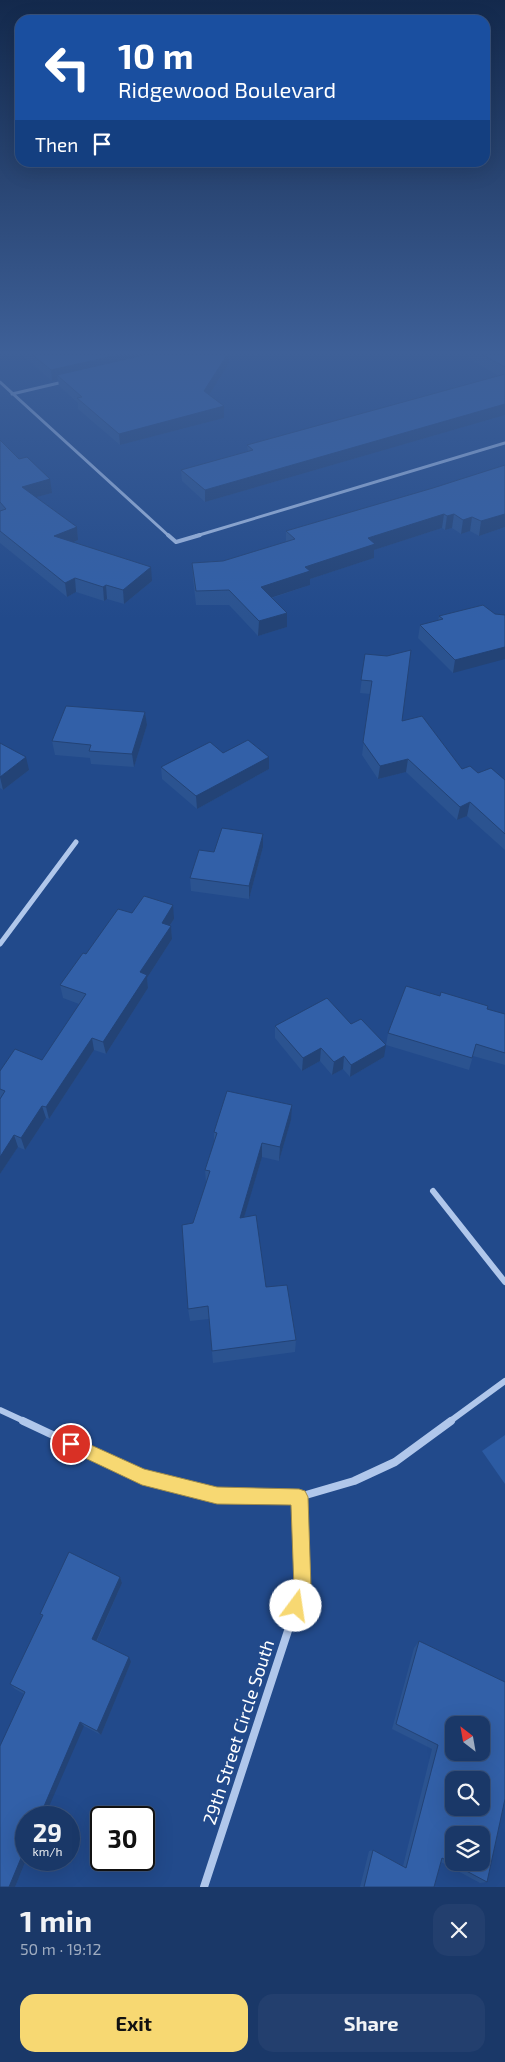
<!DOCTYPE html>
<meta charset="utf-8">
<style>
:root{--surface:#1a3868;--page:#233f6e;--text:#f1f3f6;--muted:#9facc0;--line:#38527c;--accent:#f7d872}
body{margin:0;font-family:"Exo 2",sans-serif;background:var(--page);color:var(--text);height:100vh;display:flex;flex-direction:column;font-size:19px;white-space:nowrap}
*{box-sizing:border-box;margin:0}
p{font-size:16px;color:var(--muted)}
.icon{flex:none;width:28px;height:28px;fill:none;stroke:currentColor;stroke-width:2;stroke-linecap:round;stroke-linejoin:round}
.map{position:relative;height:1887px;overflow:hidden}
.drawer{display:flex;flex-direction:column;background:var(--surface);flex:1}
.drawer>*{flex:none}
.guide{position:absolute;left:15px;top:15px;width:475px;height:152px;border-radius:15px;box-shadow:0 5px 20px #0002,0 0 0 1px var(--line);background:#1a4fa0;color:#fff;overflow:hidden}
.needle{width:32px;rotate:329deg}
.buttons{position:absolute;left:445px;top:1716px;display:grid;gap:10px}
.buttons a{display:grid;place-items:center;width:45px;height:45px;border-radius:10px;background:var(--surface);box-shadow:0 5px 20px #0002,0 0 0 1px var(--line);font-size:25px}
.speed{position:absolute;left:15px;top:1806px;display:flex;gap:10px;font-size:25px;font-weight:700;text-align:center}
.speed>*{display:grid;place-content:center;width:65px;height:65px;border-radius:50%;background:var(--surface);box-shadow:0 5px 20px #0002,0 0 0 1px var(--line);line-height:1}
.speed small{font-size:12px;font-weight:400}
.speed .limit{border:2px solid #111;border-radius:8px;background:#fff;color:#111}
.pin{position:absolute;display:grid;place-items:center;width:42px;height:42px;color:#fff;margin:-21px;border:2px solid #fff;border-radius:50%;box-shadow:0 1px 5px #0007}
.me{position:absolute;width:55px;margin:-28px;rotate:14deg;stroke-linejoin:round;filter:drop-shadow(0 0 4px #0008)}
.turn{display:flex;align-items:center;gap:18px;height:105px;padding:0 20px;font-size:22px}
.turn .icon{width:65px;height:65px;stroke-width:2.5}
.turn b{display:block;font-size:35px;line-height:42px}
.then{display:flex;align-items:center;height:48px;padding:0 20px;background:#0003;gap:10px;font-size:19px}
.round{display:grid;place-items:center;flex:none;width:52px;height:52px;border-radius:15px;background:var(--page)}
.overview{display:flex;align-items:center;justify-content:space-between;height:85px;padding:0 20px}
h1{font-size:30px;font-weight:700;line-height:38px}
.primary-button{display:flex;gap:10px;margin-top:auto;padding:10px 20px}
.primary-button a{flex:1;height:58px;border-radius:15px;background:var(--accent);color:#111;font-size:20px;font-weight:700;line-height:58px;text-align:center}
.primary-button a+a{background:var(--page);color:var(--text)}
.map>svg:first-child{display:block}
.green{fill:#2c5ba3}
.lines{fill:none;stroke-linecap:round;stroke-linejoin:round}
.street-far4{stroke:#b0c7eb;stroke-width:3}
.street-far3{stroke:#b0c7eb;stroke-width:4}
.street-far2{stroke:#b0c7eb;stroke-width:5}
.street-far1{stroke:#b0c7eb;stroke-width:6}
.street{stroke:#b0c7eb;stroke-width:8}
.wall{fill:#2b5390}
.shaded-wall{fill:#234376}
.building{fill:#3260a8;stroke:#234376;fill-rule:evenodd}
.route{fill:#f7d872;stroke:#a18c4a}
.labels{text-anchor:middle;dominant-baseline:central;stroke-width:5;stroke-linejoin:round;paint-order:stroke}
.near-street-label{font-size:18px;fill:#fff;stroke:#224a8b}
</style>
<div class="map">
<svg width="505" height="1887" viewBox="0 0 505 1887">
<rect width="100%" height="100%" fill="#224a8b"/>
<path class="green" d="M505,1435V1484L482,1451Z"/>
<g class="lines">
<g class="street-far4">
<path d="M0,382L169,536"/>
<path d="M12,394L63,382"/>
<path d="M196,536L505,443"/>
</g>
<path class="street-far3" d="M168,535L176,542L200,535"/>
<path class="street-far2" d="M0,944L76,842"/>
<g class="street-far1">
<path d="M433,1191L505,1282"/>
<path d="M0,1410L26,1422"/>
<path d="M449,1422L505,1381"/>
</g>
<g class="street">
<path d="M23,1421L142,1477L217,1495L299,1497L354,1481L395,1462L451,1421"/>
<path d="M204,1887L302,1588L299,1497"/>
</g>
</g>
<g class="wall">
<path d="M22,355H229V363L209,395L224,418L120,445L78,409V403L59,386L58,380L52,381Z"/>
<path d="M468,355H505V415L205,502L182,481L181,470L248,451L247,445L499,376L468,358Z"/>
<path d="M0,440L52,493L36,497L77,527L78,540L74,542L152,581L124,604L107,599L104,601L76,592L67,597L0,543Z"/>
<path d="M505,465V527L479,536L470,531L461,534L452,528L445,530L442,528L374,550V558L310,579V585L272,598L287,613V627L258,636L229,605H196L193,578L192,563L223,561L286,542V531L433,488Z"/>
<path d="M483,605L453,673L418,638L420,625L438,621L439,616Z"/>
<path d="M365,654L402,721L462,769L505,780V850L467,816L457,820L406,772L378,779L362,755L370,694L360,693Z"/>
<path d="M145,712L147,725L134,767L91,764L90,758L55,755L52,741Z"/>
<path d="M0,743L29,770L3,790L0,788Z"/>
<path d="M161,767L269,769L197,809L162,779Z"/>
<path d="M263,834V847L249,899L191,891L190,878L214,852Z"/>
<path d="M132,913L174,919L170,926H171L172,939L147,978L148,988L106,1054L94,1050L49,1119L46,1118L25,1150L18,1147L0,1174V1071L42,1060L79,1004L63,998L60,985L86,954Z"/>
<path d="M487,1009L505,1014V1065L473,1056L469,1070L386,1045L388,1033Z"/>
<path d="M351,1024L384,1057L350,1077L343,1069L332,1075L320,1061L302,1071L275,1038V1026Z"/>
<path d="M291,1120L279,1161L262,1157L244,1217L266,1287L296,1340L295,1352L213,1363L209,1319L190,1321L188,1309L193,1223L206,1183L205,1170L214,1142V1132Z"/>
<path d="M120,1577L122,1583L97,1641L131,1662L101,1735L84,1726L26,1818V1860L15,1887H0L24,1694L15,1689L10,1684L42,1617L40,1614Z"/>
<path d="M419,1641L487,1882L480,1883L441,1862L434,1887H360L369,1851L373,1850L403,1866L432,1749L392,1729L414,1648Z"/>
</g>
<g class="shaded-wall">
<path d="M117,355H167L57,375L58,380L52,381L51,370Z"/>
<path d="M227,355H229V363L204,403V391Z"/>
<path d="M505,404V415L205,502V490Z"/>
<path d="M224,406V418L120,445L119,434Z"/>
<path d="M50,479L52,493L25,500L22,487Z"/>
<path d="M444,514L442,528L374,550V558L310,579V585L261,601V587L368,538Z"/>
<path d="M454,514L452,528L445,530L447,516Z"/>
<path d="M505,514V527L479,536L481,521Z"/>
<path d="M472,517L470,531L461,534L463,520Z"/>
<path d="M77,527L78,540L56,550L54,536Z"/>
<path d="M151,567L152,581L124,604L123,590Z"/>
<path d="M75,578L76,592L67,597L65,583Z"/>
<path d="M106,585L107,599L104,601L103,587Z"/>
<path d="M287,613V627L258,636L259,621Z"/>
<path d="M505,647V659L453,673L455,660Z"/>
<path d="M145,712L147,725L134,767L132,754Z"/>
<path d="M26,757L29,770L3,790L0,777Z"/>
<path d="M269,757V769L197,809L196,796Z"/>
<path d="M408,759L406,772L378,779L380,766Z"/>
<path d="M470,802L467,816L457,820L460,807Z"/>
<path d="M263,834V847L249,899V886Z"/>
<path d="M173,905L174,919L163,936L162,923Z"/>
<path d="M171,926L172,939L147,978L148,988L106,1054L103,1042L140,972Z"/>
<path d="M92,1038L94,1050L49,1119L46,1107Z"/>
<path d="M386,1045L384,1057L350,1077L351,1065Z"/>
<path d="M321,1048L320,1061L302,1071L303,1058Z"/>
<path d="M344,1056L343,1069L332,1075L334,1062Z"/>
<path d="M292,1105L291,1120L279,1161L280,1147Z"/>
<path d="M42,1106L46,1118L25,1150L21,1138Z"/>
<path d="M14,1135L18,1147L0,1174V1157Z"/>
<path d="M262,1143V1157L240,1231V1218Z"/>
<path d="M120,1577L122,1583L95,1644L92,1639Z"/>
<path d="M129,1657L131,1662L101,1735L97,1731Z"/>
<path d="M80,1722L84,1726L44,1818H39Z"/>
<path d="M26,1846V1860L15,1887H9Z"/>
</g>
<g class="building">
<path d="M33,355H117L51,370Z"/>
<path d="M144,355H227L204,391L224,406L119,434L77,398L82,397L57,375Z"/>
<path d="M483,355H505V367Z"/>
<path d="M505,374V404L205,490L181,470L253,450L247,445Z"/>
<path d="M0,440L19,459L27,457L50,479L22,487L77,527L54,536L151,567L123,590L106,585L103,587L75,578L65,583L0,531V511L6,509L0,502Z"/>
<path d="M505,465V514L481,521L472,517L463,520L454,514L447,516L444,514L368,538L375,544L305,567L310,571L261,587L287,613L259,621L229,590L196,591L192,563L223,561L295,539L286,531L433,488Z"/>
<path d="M483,605L495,614L505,615V647L455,660L420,625L443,619L439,616Z"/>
<path d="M411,650L402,721L422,716L462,769L470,766L478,773L491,768L505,780V834L470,802L460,807L408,759L380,766L363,742L372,681L361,680L365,654L387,656Z"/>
<path d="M66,706L145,712L132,754L89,751L91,745L52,741Z"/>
<path d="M248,740L269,757L196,796L161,767L210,742L223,753Z"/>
<path d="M0,743L26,757L0,777Z"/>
<path d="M222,828L263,834L249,886L190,878L199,850L214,852Z"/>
<path d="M144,896L173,905L162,923L171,926L140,972L147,975L103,1042L92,1038L46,1107L42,1106L21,1138L14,1135L0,1157V1099L5,1091L0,1089V1071L15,1049L42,1060L86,994L60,985L83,953L86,954L118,909L132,913Z"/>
<path d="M406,986L440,996L441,992L488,1006L487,1009L505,1014V1053L476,1044L472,1058L388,1033Z"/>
<path d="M327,998L351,1024L361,1019L386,1045L351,1065L344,1056L334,1062L321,1048L303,1058L275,1026Z"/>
<path d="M227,1091L292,1105L280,1147L262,1143L240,1218L256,1215L266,1287L287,1285L296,1340L212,1351L208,1306L188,1309L182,1225L193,1223L210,1171L205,1170L217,1133L214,1132Z"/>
<path d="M69,1552L120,1577L92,1639L129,1657L97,1731L80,1722L39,1818H26V1846L9,1887H0V1746L25,1692L10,1684L43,1615L40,1614Z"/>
<path d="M419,1641L505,1682V1799L487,1882L442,1858L434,1887H364L373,1850L406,1868L438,1745L396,1724ZM454,1725H481V1752H454ZM454,1780H481V1808H454ZM454,1835H481V1862H454Z"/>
</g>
<linearGradient id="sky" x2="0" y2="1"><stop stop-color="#13294c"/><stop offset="0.57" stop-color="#3e6098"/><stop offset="1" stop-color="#3e6098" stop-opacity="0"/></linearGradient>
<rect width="505" height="619" fill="url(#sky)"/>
<path class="route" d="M71,1436L144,1469L217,1487L299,1489L305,1491L308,1497L311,1588L302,1613L296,1615L290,1613L287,1606L294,1588L291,1505L217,1504L142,1485L66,1449L63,1444L66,1438Z"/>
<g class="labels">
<g class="near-street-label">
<text transform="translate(238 1732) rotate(-72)">29th Street Circle South</text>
</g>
</g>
</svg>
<div class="buttons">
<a><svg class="needle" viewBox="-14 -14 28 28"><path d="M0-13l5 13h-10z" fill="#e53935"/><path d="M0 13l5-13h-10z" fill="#9facc0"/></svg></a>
<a><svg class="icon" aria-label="search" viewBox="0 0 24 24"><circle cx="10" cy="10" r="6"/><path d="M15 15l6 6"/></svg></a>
<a><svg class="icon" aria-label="layers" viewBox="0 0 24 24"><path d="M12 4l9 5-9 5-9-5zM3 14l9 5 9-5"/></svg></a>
</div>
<div class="speed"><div>29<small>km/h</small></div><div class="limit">30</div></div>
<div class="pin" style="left:71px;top:1444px;background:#d93025"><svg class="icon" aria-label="arrive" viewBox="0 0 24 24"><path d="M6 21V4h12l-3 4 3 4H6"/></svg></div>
<svg class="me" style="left:296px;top:1606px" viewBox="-20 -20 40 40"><circle r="19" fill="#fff"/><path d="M0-13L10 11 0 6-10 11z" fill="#f7d872"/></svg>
<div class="guide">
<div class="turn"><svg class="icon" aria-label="left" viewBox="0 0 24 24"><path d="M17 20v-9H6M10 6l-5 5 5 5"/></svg><div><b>10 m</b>Ridgewood Boulevard</div></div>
<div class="then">Then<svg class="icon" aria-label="arrive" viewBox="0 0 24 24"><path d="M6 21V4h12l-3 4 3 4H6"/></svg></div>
</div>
</div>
<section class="drawer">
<div class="overview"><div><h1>1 min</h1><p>50 m · 19:12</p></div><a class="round"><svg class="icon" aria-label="close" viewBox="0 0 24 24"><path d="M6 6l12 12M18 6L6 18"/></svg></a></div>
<div class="primary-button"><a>Exit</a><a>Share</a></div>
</section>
